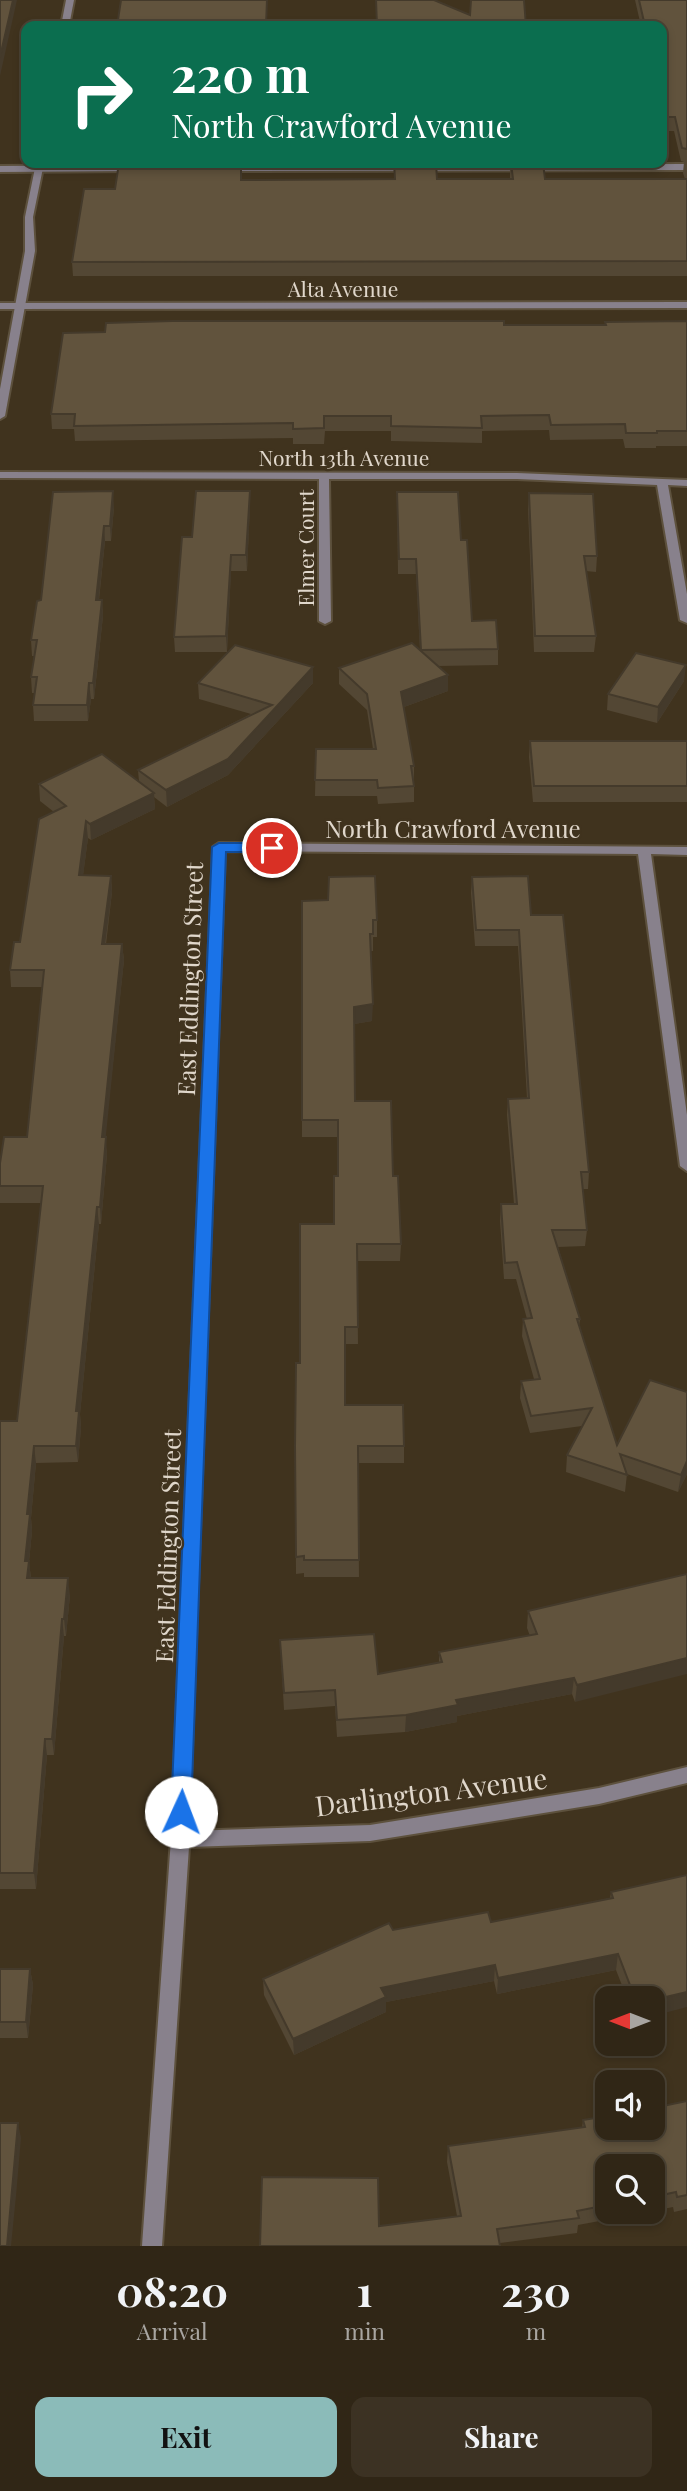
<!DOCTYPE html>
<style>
:root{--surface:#302616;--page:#3c3223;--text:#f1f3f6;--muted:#a8a5a1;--line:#4b4335;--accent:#8bbbb9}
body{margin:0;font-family:"Playfair Display",serif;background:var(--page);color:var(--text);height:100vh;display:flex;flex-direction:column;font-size:26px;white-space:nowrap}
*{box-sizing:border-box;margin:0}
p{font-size:23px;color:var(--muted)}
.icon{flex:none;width:38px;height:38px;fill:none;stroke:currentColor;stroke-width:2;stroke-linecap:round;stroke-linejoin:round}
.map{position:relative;height:2246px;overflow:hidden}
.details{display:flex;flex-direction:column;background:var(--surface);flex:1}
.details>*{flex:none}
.guide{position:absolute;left:21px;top:21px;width:646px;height:147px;border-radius:14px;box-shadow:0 4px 10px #0003,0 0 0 2px var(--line);background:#0b6e4f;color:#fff;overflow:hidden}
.needle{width:46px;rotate:270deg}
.fabs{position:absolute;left:595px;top:1986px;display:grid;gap:14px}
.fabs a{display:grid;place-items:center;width:70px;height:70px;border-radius:14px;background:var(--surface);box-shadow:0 4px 10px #0003,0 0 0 2px var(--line);font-size:35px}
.pin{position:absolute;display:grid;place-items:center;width:60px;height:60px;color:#fff;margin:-30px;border:4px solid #fff;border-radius:50%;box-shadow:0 2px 7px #0007}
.me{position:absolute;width:77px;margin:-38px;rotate:2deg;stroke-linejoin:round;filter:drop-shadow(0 0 5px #0008)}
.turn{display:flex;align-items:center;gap:24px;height:147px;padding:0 35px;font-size:32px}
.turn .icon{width:91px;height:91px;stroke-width:2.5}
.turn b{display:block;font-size:49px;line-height:60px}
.eta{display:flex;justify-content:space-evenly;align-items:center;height:119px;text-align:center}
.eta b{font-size:42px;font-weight:700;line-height:49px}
.primary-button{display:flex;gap:14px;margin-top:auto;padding:14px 35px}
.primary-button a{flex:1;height:80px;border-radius:14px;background:var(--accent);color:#111;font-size:28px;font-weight:700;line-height:80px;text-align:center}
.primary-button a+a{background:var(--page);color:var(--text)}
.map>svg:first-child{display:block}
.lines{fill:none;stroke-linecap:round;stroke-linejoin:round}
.minor-casing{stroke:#5d513d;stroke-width:4}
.tertiary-casing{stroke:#5d513d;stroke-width:4}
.minor{fill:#88818c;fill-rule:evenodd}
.tertiary{fill:#88818c;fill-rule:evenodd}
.wall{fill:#534734}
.shaded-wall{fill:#443a2b}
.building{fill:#61533d;stroke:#443a2b;stroke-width:2}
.route{fill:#1a73e8;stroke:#114b97;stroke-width:2}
.labels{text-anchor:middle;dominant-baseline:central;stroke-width:5;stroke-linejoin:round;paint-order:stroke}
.far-street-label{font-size:21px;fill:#e0d7cb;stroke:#40331e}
.street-label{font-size:24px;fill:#e0d7cb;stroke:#40331e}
.near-street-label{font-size:28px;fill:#e0d7cb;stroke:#40331e}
</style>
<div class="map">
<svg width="687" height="2246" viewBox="0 0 687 2246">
<rect width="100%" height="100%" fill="#40331e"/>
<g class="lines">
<defs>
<g id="minor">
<path d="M687,164V170L223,171L219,168L223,165Z"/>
<path d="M0,166L136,165L140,168L136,171L0,172Z"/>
<path d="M687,302V308L0,309V303Z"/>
<path d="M0,472L517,473L687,480V486L668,485L687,594V623L680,620L657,485L517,479H329L331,621L325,624L319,621V479L0,478Z"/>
<path d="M219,843L687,847V855L651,854L687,1115V1171L680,1166L638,854L225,851L189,1831L370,1825L599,1788L687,1767V1783L599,1804L370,1841L189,1847L162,2246H142L171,1839L213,847Z"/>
</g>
<g id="tertiary">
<path d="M66,0H74L69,26H61Z"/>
<path d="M36,163H44L33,217L35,251L5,416L0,419V389L25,251V217Z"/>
</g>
</defs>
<use href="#minor" class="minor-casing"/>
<use href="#tertiary" class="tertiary-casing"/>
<use href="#minor" class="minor"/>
<use href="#tertiary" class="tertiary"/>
</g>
<g class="wall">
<path d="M635,0H687V276H73L72,262L115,189L242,180L394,179V163L437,179H510V163H543L545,179H685L683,173L684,162L681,161L674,131H662V26H641Z"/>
<path d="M687,321V446H656V448H625L623,439L550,440L549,430L482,431V443L391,441V431H325L324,444H293V438L75,441L74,429H52L51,414L504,325H605V322Z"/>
<path d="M250,491V506L247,571H231L227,652H175L174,637L192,537Z"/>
<path d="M397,492L461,540L472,621L498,649V665L438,666L448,691L404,707L414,766V802L378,804L377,796H315L316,749H373L367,710L339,684V668L420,650L416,574H398Z"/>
<path d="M529,493L597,556L596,572L586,571L596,636L594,652H534L528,509Z"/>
<path d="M114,507L111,541H105L99,600H102L103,616L94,699H91L88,721H34L33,705L35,693H32L31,677L35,656H32L31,640L41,600Z"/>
<path d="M684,681L657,723L607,710L608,694Z"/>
<path d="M198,683H313L228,775L167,807L154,797L155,809L91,840L88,838L83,875L111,876L112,892L106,944H122L124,960L105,1137L107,1154L101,1224H99L80,1414L81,1428L78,1462L36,1463L31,1518L32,1531L29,1562L31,1578L70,1595L66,1636H64L54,1755H47L36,1889H0V1421H17L41,1203H0V1163L27,1137L42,987H11L10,970L20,942L54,812L40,801L39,784L139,782L138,770L251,714L199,699Z"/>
<path d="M530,741H687V802H533L529,757Z"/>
<path d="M472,877L531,915L589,1172L588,1189H582L587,1230L585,1246L558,1247L580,1319L579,1328L617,1445L687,1392V1474L678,1492L627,1474L625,1492L566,1472L567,1455L582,1426L530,1433L520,1398L521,1381L534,1379L522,1336L523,1319H527L516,1279H504L500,1221L501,1204H514L507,1115L508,1099L527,1098L518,946H475L471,893Z"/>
<path d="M328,900L377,920V937H373V951H371L372,1021L354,1024L355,1101L393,1176L401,1244L400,1261H357L358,1344H345V1405L404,1446V1463H358L359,1577H304V1573L296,1574L295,1446L300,1363L334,1224L338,1176V1137H302V901Z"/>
<path d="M687,1574L575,1702L572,1694L457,1716V1722L405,1732L337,1737L335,1706L284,1710L280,1640L378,1674L439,1662V1652L530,1636L527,1628L528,1611Z"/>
<path d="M611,1892L653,1998H627L616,1970L497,1994L494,1981L386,2002V2012L294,2055L264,1995L263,1979L393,1930L491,1922L610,1898Z"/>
<path d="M0,1969H30L33,1985L28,2038H0Z"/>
<path d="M687,2101V2209L674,2212L673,2207L653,2211V2166H607V2212H648L578,2225L577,2233L500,2243L379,2226L457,2216L447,2162L448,2146L582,2128L583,2120Z"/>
</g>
<g class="shaded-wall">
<path d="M13,0H17L0,76V57Z"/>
<path d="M113,491L114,507L111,541L110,526Z"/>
<path d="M250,491V506L247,571L246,555Z"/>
<path d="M104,526L105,541L97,616L96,600Z"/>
<path d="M231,555V571L227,652L226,636Z"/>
<path d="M102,600L103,616L94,699L93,683Z"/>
<path d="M686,665L684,681L657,723L658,707Z"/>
<path d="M313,667V683L228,775L167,807L166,790L228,759Z"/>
<path d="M448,675V691L401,708V692Z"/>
<path d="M89,683L91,699L88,721L87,705Z"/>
<path d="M154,793L155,809L91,840L90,824Z"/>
<path d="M86,821L88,838L81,892L79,875Z"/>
<path d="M111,876L112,892L103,960L102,944Z"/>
<path d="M122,944L124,960L104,1154L102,1137Z"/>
<path d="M373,1004L372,1021L354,1024V1007Z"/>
<path d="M106,1137L107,1154L101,1224L100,1207Z"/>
<path d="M97,1207L99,1224L80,1414L81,1428L78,1462L76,1446V1411Z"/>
<path d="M34,1446L36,1463L31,1518L32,1531L29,1562L31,1578L29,1595L25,1561L27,1514Z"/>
<path d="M687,1461V1474L678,1492L681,1475Z"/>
<path d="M68,1578L70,1595L66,1636L64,1619Z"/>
<path d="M62,1619L64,1636L54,1755L52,1739Z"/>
<path d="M687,1658V1674L575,1702L577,1685Z"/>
<path d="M574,1678L572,1694L457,1716V1722L405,1732L406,1715L456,1700Z"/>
<path d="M45,1739L47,1755L36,1889L34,1873Z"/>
<path d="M618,1954L616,1970L497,1994L498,1978Z"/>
<path d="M495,1965L494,1981L386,2002V2012L294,2055L293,2039L381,1988Z"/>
<path d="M30,1969L33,1985L28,2038L26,2022Z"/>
<path d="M687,1992V2007L653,2016V2000Z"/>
<path d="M18,2123L21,2138L16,2196L11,2246H7Z"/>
</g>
<g class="building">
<path d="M0,0H13L0,57Z"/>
<path d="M121,0H267L266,26H117Z"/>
<path d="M376,0H434L470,15L471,0H524L526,26H377Z"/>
<path d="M639,0H687V149L682,148L675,117H662V26H645Z"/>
<path d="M119,163H241V180L395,179L394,163H436L437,179H513L511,163H543L545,179H687V261L72,262L84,189H115Z"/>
<path d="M172,321H504V325H606L605,322L687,321V431H657V433H626L625,424L551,425L549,415L481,416L482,428L391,426V416H324V428L293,429V423L74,426L75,414H51L63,333L105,332L106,323Z"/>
<path d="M113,491L110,526H104L96,600H102L93,683H89L87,705H33L37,677H31L37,640H31L37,601L41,600L53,492Z"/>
<path d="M196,491H250L246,555H231L226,636L174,637L182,537H192Z"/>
<path d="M397,492H458L461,540H467L472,621L496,620L498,649L421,650L416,559H399Z"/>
<path d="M529,493L593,494L597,556H584L596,636H535Z"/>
<path d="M412,643L448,675L401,692L414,766H411L414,786L378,788L377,780H315L316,749H376L367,694L339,668Z"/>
<path d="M235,645L313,667L228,759L166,790L138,770L272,705L198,683Z"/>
<path d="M636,653L686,665L658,707L608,694Z"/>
<path d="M530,741H687V786H534Z"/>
<path d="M102,754L154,793L90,824L86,821L79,875L111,876L102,944H122L102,1137H106L100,1207H97L76,1411H79L76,1446H34L27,1514H30L25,1561H29L27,1578H68L64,1619H62L52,1739H45L34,1873H0V1421H17L43,1186H0V1163L4,1137H27L44,970H10L14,942H20L39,819L66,806L39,784Z"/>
<path d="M375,876L377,920H373V934H370L373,1004L354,1007L355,1101H391L393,1176H398L401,1244H357L358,1327H345V1405H403L404,1446H358L359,1560H304V1556L296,1557L295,1446L296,1363H300V1224H334V1176H338V1120H302V901L328,900L329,877Z"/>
<path d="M528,876L531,915H563L589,1172H581L587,1230H552L580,1319H577L617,1445L650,1380L687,1392V1461L681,1475L620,1454L627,1475L567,1455L592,1408L531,1416L521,1381L540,1379L523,1319L532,1318L517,1262L505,1263L501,1204H517L508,1099L529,1098L519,930H476L472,877Z"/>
<path d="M687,1574V1658L577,1685L574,1678L456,1700L458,1705L406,1715L337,1720L335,1690L284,1693L280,1640L374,1634L378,1674L442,1662L439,1652L537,1634L528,1611Z"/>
<path d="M687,1875V1992L653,2000V1998H635L618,1954L498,1978L495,1965L381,1988L386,1997L293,2039L263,1979L389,1923L393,1930L488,1912L491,1922L613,1898L611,1892Z"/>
<path d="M0,1969H30L26,2022H0Z"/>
<path d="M687,2101V2195L677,2197L676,2192L653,2197V2166H607V2205L577,2211L579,2218L497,2229L500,2246H260L262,2177L378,2178L379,2226L461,2216L448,2146L585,2127L583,2120L607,2116V2128H653V2108Z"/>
<path d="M0,2123H18L7,2246H0Z"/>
</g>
<path class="route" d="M219,843H272L279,848L272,852H226L191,1812L188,1818L181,1820L174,1818L171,1812L212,847Z"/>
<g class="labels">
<g class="far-street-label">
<text x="343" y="288">Alta Avenue</text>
<text x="344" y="457">North 13th Avenue</text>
<text transform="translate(305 548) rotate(-90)">Elmer Court</text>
</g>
<g class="street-label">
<text x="453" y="828">North Crawford Avenue</text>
<text transform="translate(189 979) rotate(-88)">East Eddington Street</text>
<text transform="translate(167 1546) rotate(-88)">East Eddington Street</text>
</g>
<g class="near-street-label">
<text transform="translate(431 1791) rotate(-7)">Darlington Avenue</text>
</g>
</g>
</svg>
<div class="fabs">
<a><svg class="needle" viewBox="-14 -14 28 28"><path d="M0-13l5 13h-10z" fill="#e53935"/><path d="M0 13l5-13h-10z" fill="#a8a5a1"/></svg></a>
<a><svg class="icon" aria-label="sound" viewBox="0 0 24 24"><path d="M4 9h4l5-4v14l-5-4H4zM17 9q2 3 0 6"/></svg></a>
<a><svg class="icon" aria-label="search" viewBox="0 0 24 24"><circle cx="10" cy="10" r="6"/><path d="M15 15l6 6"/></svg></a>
</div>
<div class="pin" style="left:272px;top:848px;background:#d93025"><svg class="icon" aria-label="arrive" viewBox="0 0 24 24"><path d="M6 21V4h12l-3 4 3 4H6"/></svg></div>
<svg class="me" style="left:181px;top:1812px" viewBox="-20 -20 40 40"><circle r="19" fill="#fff"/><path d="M0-13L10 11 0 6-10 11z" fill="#1a73e8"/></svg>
<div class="guide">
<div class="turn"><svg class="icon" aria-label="right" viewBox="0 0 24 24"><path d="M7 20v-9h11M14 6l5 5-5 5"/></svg><div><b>220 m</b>North Crawford Avenue</div></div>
</div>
</div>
<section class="details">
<div class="eta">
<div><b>08:20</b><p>Arrival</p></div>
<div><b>1</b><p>min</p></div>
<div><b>230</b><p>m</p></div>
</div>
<div class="primary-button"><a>Exit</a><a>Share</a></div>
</section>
